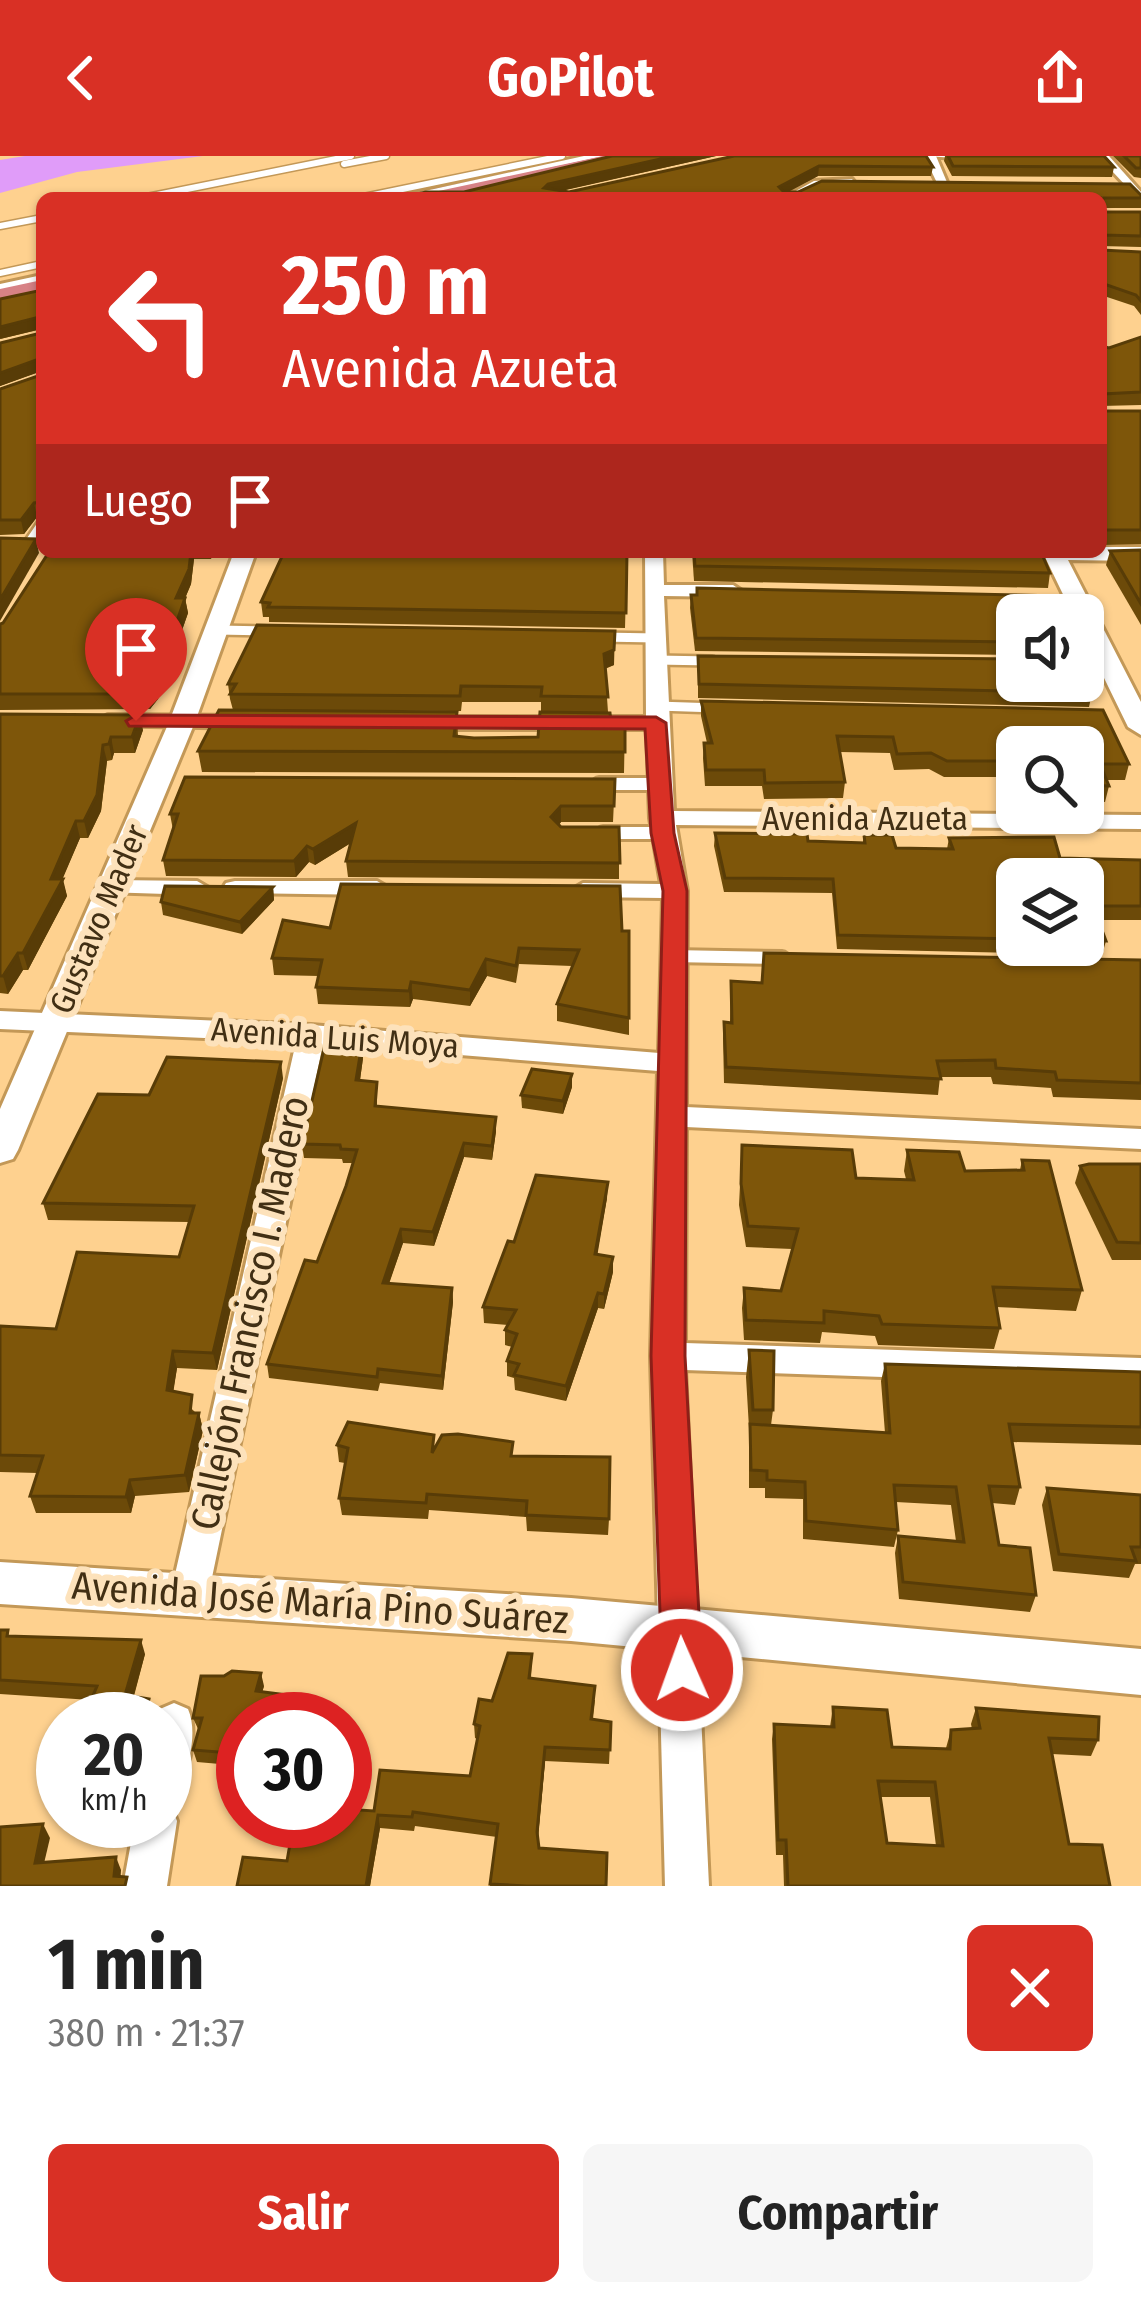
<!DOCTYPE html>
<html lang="es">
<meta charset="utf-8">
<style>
:root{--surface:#fff;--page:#f6f6f6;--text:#222;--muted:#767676;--accent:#d93025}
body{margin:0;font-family:"Fira Sans Condensed",sans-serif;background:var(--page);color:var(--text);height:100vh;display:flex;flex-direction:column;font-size:45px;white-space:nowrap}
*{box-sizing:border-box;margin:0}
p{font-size:39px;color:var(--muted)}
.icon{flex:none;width:66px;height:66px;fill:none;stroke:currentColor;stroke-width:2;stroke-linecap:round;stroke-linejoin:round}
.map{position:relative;height:1730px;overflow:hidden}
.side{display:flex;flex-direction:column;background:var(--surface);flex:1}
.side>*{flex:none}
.banner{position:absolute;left:36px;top:36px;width:1071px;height:366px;border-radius:18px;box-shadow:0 3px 9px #0004;background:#d93025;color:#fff;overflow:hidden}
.fabs{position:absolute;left:996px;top:438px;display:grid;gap:24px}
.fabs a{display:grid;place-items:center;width:108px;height:108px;border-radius:18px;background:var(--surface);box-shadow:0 3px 9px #0004;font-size:60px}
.speed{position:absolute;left:36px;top:1536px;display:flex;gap:24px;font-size:60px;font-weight:700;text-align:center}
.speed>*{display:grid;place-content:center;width:156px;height:156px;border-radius:50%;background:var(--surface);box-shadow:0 3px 9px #0004;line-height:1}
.speed small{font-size:30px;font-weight:400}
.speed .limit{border:18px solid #d22;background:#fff;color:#111}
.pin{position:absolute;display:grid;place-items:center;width:102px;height:102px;color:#fff;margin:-123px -51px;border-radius:50% 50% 50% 0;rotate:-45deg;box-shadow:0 0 12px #0007}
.pin .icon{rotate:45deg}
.me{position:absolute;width:132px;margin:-66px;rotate:358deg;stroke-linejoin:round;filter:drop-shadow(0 0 9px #0008)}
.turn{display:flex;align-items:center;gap:42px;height:252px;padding:0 48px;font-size:54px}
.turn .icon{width:156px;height:156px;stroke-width:2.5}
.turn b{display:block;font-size:84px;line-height:102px}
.then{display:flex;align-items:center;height:114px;padding:0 48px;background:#0003;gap:24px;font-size:45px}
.round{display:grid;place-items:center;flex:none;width:126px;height:126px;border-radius:18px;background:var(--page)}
.head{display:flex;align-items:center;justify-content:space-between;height:204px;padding:0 48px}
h1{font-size:72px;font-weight:700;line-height:90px}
.primary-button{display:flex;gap:24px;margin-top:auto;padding:24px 48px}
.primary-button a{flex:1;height:138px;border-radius:18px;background:var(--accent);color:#fff;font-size:48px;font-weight:700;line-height:138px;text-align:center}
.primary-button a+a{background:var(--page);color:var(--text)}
header{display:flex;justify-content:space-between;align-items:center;height:156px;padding:0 48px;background:var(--accent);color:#fff;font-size:54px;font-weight:700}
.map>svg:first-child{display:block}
.green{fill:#e09cf9}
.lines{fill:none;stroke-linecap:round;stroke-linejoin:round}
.service-far2-casing{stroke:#c39857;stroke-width:9}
.service-far1-casing{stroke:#c39857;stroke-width:14}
.service-casing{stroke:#c39857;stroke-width:18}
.minor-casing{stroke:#c39857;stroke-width:6}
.tertiary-casing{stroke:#c39857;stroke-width:6}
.motorway-casing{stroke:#a2655e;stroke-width:6}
.service-far2{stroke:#fff;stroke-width:6}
.service-far1{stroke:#fff;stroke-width:9}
.service{stroke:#fff;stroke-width:12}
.minor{fill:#fff;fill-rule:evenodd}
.tertiary{fill:#fff;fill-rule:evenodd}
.motorway{fill:#d78286;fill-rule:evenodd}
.wall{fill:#6c4a09;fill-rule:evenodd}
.shaded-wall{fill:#583c07}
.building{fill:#7e560a;stroke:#583c07;stroke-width:3;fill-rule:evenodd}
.route{fill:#d93025;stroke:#8d1f18;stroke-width:3}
.labels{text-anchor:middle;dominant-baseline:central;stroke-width:12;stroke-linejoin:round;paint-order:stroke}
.street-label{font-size:33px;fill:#412f14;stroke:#fde2bb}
.near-street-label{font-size:39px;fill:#412f14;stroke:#fde2bb}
</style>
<header><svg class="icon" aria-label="back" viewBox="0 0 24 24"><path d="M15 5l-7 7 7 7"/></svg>GoPilot<svg class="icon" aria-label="share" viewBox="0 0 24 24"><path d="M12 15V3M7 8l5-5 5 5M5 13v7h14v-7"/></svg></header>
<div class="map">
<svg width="1141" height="1730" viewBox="0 0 1141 1730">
<rect width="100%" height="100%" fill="#fed18f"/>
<path class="green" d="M25,0H203L77,16L0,37V4Z"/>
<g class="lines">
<defs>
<g id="service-far2">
<path d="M344,8L386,0"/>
<path d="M142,42L351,0"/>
<path d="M359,42L562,0"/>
<path d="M0,70L42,62"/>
<path d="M0,117L42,108"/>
</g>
<g id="service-far1">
<path d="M29,387L42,368"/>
<path d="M218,474L267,475"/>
<path d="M601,481L656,482"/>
<path d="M656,504L712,505"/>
<path d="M1083,509H1111"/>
<path d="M657,550L717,552"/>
</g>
<g id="service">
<path d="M599,628H659"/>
<path d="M603,677H663"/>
<path d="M672,800L782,802"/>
</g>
<g id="minor">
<path d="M584,0H604L414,42H393Z"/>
<path d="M927,0H986L987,1L982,4Z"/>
<path d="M1098,0H1109L1141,36V46Z"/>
<path d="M852,23L856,28L820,30L797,42H783L814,25Z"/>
<path d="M42,119V127L0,136V128Z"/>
<path d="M645,396H663L664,429H733L742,435L733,441L664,440L674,655L1141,659V673L676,669L687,735L686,951L1141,973V993L686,971L685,1187L1141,1202V1230L685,1214L709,1730H665L651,1200L658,915L323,888L209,1436L203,1448L190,1453L177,1448L171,1436L296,886L0,873V855L311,869L659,897L663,742L583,741L571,734L583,727L661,728L650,662L647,573H426L415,567L426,561H646Z"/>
<path d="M1002,396H1063C1050,405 1015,405 1002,396Z"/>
<path d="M108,559L249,560L260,566L249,572L101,569L97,565Z"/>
<path d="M113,724L197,725L209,732L197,739L104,736L101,731Z"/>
<path d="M235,725H377L389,732L377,739L226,737L223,732L226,727Z"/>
<path d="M174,1547L188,1553C198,1576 189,1609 180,1632L165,1638V1563H155L160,1553Z"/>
<path d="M165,1647L171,1650L177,1665L167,1730H123L135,1665H165Z"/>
</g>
<g id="tertiary">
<path d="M924,0H936L949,31H939Z"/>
<path d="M1101,391H1141V405L1068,404L1141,546V579L1128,571L1083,479V459H1073L1043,397L1101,396Z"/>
<path d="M234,396H256L195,566L18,994L13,1003L0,1007V953L169,566Z"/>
<path d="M0,1406L571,1442L1141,1493V1539L571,1485L0,1448Z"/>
</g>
<g id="motorway">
<path d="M603,0H640L463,42H424L434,36Z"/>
<path d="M42,124V138L0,147V133Z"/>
</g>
</defs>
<use href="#service-far2" class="service-far2-casing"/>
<use href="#service-far1" class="service-far1-casing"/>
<use href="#service" class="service-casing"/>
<use href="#minor" class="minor-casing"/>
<use href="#tertiary" class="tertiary-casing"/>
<use href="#motorway" class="motorway-casing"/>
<use href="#service-far2" class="service-far2"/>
<use href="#service-far1" class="service-far1"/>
<use href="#service" class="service"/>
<use href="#minor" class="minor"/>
<use href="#tertiary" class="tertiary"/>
<use href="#motorway" class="motorway"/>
</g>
<g class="wall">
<path d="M612,0H716L560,35L569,36L734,0L933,11L931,20H818L787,36L1141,39V52H1102L1106,56H1141V91L1101,90L464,36Z"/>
<path d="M945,0H1104L1114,11L1112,21L952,20L944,5Z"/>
<path d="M1113,0H1141V22L1134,21Z"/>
<path d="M1101,94L1141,96V159L1134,150L1101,139Z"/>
<path d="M42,134V360L37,361L24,378L0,379V233L41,219V215L0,230V187L41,177L42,173L0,183Z"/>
<path d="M1141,181V249L1101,250L1109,192Z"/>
<path d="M1101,255H1141V388L1101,389Z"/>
<path d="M1141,394V469L1106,409L1110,395Z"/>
<path d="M49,396H214L211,403H194L191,428L185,442L188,457L158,543L150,553L0,554V468L3,467Z"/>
<path d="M627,396L625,472L269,466V461H263L261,446Z"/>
<path d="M692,396H1041L1050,417L1048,432L694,425Z"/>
<path d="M691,439L1017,459V499L695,495L690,452Z"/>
<path d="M615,475L614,509L605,513L608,556H541V546H462L461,555L233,554L230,543L228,528Z"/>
<path d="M698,500L1092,537L1089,551L698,542Z"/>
<path d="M701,545L1103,554L1129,608L1125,624H1107L1109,630L1105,646L1083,645V591H1017V637L1009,621H944L929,613L894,614L890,597L840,596L845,626L843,642L764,643L762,630H705L703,602L704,587H707L701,560Z"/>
<path d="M457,556L458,581L474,582L538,581L611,566H625L624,617L202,616L198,595Z"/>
<path d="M0,558L143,574L135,597H114L112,604L107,605L101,655L88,682H80L62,723L67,740L28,814H23L8,838L0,837Z"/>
<path d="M615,623L613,666H561L559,669L561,671H619V723L348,721L346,705L351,687L315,709L309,706L296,721L166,720L163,704L173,674L170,658Z"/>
<path d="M715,677L808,685L863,686L864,679L896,692L947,693L949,682L1060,702L1141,704V764H1098L1106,785L1102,799L837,793L832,737L724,736L714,690ZM1017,723H1083V789H1017Z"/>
<path d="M273,731L274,744L242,778L163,759L161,746Z"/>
<path d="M330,772L629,775V879L557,865V848L572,810L519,808L516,827L487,820L470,850L413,843L410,851L318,848L316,831L319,820L274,819L272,802Z"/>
<path d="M1141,804V944L1053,941L1051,932L993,928L991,921H940L938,939L724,927L723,882L724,866H730L731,825L762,827Z"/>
<path d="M363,902L360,924L377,926V951L496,961V975L492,1004L464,1001L434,1090L403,1087L389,1128L452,1132L453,1146L443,1234L380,1227L378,1235L269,1222L267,1208L317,1106L346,1030L353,1007H343L342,1003L304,1002L302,988Z"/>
<path d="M283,922L217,1214L177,1212L173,1235L196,1257H199L203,1274L189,1336L135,1340L131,1357H36L30,1340L38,1317L0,1316V1170L56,1173L179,1101L189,1066L48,1064L43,1047L149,939Z"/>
<path d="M572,931L563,958L522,952L521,939Z"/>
<path d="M742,989L856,1022L906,1023L904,1015L907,994L965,1015L1020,1014L1022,1004L1082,1134L1076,1155L996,1151L1000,1172L994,1193L878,1189L875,1180L822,1176L820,1187L744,1184L742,1152L744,1132L781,1135L792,1093L746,1091L739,1049Z"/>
<path d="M1141,1008V1104H1112L1075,1027L1080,1010Z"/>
<path d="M607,1042L597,1098L613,1101V1116L604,1153L598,1152L566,1245L515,1234L514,1222L507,1220V1205L512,1191L505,1189V1174L508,1169L484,1167L483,1151L514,1086Z"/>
<path d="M749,1194L773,1254L771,1269L885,1277L881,1225L885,1208L1141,1216V1289L1012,1286L1020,1331L1015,1349L992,1347L999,1389L1036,1439L1030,1456L899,1443L895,1397L898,1380L956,1385L951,1349L896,1346L898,1374L894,1391L803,1383V1343L765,1342V1332H749V1272L746,1221Z"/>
<path d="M337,1289L435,1291L513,1300L609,1363L608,1379L527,1375L526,1361L429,1354L428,1363L342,1359L339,1342L345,1307L339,1306Z"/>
<path d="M1047,1332L1141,1339V1408H1135L1129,1422L1053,1415L1042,1349Z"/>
<path d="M0,1474L11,1480L145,1498L134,1540L153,1557L91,1544L0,1538Z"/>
<path d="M532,1498L531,1523L595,1544L593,1563L611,1566L609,1608L545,1605L538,1684L539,1692L606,1730H490L497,1681L415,1670L414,1675L380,1672L370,1730H237L287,1705L374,1655L470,1620L477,1583L475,1582L474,1568Z"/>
<path d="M264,1530L262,1536L311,1542L314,1555L312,1563H243V1610L197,1606L193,1594L199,1575L193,1562Z"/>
<path d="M833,1551L892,1591L946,1592L951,1574L972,1573L971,1568L976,1552L1098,1584L1091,1600L1052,1598L1069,1688L1110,1730H784L783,1699H776L772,1583L774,1568L830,1571ZM881,1641H930L936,1690L887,1687Z"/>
</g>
<g class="shaded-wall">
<path d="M674,0H716L548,38L544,32L548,28Z"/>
<path d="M819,10L818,20L779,41V31Z"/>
<path d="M39,161L41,173L0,183V171Z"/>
<path d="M42,202V215L0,230V217Z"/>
<path d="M34,347L37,361L24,378L21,364Z"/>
<path d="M36,383L39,397L0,465V444Z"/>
<path d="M191,396H193L194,403L191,428L179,457L176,442Z"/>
<path d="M185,442L188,457L158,543L150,553L147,538Z"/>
<path d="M614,494V509L603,513L604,498Z"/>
<path d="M140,559L143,574L135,597L132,581Z"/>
<path d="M111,581L114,597L112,604L109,588Z"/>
<path d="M103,589L107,605L101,655L88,682L84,665Z"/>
<path d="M561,650V666L552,677L551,661Z"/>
<path d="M76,665L80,682L60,729L63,723L67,740L28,814L23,797L51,723Z"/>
<path d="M356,667L357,683L315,709L313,693Z"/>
<path d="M307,690L309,706L296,721L294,705Z"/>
<path d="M273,731L274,744L242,778L240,766Z"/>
<path d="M18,797L23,814L8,838L3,820Z"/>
<path d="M486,803L487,820L470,850V834Z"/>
<path d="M411,826L413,843L410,851L409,835Z"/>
<path d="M362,888L363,902L358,938L356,924Z"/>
<path d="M281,906L283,922L217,1214L213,1197Z"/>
<path d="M572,918V931L563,958V945Z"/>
<path d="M496,961V975L492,1004V990Z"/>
<path d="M464,987V1001L434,1090L433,1076Z"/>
<path d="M608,1026L607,1042L595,1113V1098Z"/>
<path d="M401,1073L403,1087L384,1141L383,1127Z"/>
<path d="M613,1101V1116L604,1153V1138Z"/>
<path d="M452,1132L453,1146L443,1234L442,1220Z"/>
<path d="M598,1137V1152L566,1245V1230Z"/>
<path d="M173,1195L177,1212L171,1251L167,1234Z"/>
<path d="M199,1257L203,1274L189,1336L185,1319Z"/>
<path d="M130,1324L135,1340L131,1357L126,1341Z"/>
<path d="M141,1484L145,1498L130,1553L125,1539Z"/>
<path d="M261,1517L264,1530L259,1547L256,1535Z"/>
<path d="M311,1542L314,1555L312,1563H308Z"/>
<path d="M149,1543L153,1557L152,1563H144Z"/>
<path d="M545,1591V1605L537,1690V1676Z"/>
<path d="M378,1659L380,1672L370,1730H366Z"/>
<path d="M43,1668L50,1682L41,1720L35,1707Z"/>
<path d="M116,1701L121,1714L120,1730L114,1720Z"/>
</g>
<g class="building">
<path d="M612,0H674L548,28L544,32L569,36L734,0H926L933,11L819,10L779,31L784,36H798L822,25L1130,28L1141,39V42H1104L1101,47V42H400L426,36H464Z"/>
<path d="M948,0H1104L1114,11L953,10Z"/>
<path d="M1124,0H1141V12H1136Z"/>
<path d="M1101,51L1106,56H1141V80L1103,79L1101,89Z"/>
<path d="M1101,94L1141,96V145L1136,139L1101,127Z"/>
<path d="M42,134V163L39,161L0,171V143Z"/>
<path d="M42,173V202L0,217V187L41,177Z"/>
<path d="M1141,181V236L1103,238L1101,253V190L1109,192Z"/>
<path d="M42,203V346L34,347L21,364H0V233L41,219Z"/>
<rect x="1101" y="255" width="40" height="119"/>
<path d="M0,382L36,383L0,444Z"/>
<path d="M1141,394V448L1110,395Z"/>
<path d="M49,396H191L189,413L176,442H185L155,528L147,538H0V468L3,467Z"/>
<path d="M284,396H627L626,457L268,451L270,447L261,446Z"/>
<path d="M694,396H1041L1050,417L695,410Z"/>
<path d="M697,432L1059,440L1067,459H1017V486L696,482L691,439H697Z"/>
<path d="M257,469L615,475L614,494L604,498L608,541L541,540L542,531L461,530L460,540L230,538L236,528H228Z"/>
<path d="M698,500L1017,503V525H1083V523L1092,537L699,528Z"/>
<path d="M701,545L1103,554L1129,608H1100L1109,630L1083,629V591H1017V614L1012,605H947L931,597L897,598L893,581L837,580L845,626L765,627L764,614H706L704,587H712Z"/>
<path d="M219,554L457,556L454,580L474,582L538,581L540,556L610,557L611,566H625V596L198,595Z"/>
<path d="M0,558L140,559L132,581H111L109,588L103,589L97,639L84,665H76L51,723H63L23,797H18L3,820H0Z"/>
<path d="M185,621L615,623L614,650H561L551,661L561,671H619L620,707L346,705L356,667L313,693L307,690L294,705L163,704L178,658H170Z"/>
<path d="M715,677L807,678L808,685L865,687L864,679H892L896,692L953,693L949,682L1054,681L1060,702L1141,704V750H1093L1106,785L1083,784V723H1017V783L838,779L833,723L725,722Z"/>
<path d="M341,728L620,730L622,775H629V862L557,848L579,794L519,792L516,810L486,803L470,834L411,826L409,835L316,831L322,804L272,802L283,764L330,772Z"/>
<path d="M165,730L273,731L240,766L161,746Z"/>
<path d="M764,797L1141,804V927L1057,924L1055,916L996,912L995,904L937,905L941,923L726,911L724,866L732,867L731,825L762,827Z"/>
<path d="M326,884L362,888L356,924L377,926L375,950L496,961L492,990L464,987L433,1076L401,1073L383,1127L452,1132L442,1220L378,1213L377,1221L267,1208L305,1104L317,1106L346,1030L357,994L341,993L340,989L302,988Z"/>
<path d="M167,901L281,906L213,1197L173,1195L167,1234L192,1239L190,1257H199L185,1319L130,1324L126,1341L30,1340L43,1300L0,1299V1170L56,1173L77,1096L179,1101L194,1050L43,1047L98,938L149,939Z"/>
<path d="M532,913L572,918L563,945L521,939Z"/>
<path d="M742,989L852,994L856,1022L914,1024L907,994L959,996L965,1015L1024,1014L1022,1004L1049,1005L1082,1134L993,1131L1000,1172L882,1168L879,1160L824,1155V1167L746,1164L744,1132L781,1135L798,1073L748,1070L741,1028Z"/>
<path d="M1089,1008H1141V1087L1117,1086L1080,1010Z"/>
<path d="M536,1019L608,1026L595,1098L613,1101L604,1138L598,1137L566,1230L514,1219L519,1208L507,1205L517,1178L505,1174L516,1154L483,1151L508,1085L514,1086Z"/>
<path d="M749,1194L774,1195L773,1254H753Z"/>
<path d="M885,1208L1141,1216V1271L1009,1268L1020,1331L989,1330L999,1389L1030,1392L1036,1439L903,1426L898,1380L964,1386L956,1331L894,1329L898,1374L806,1365L805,1326L767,1324V1315L751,1314L750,1268L890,1277Z"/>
<path d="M348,1266L434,1279L432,1297L442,1279L458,1278L513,1286L511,1300L610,1301L609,1363L526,1359L527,1345L427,1338L426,1347L339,1342L348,1292L337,1289Z"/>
<path d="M1047,1332L1141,1339V1391H1131L1136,1405L1059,1398Z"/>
<path d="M0,1474H8L7,1480L141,1484L125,1539L149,1543L144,1563H83L97,1530L0,1524Z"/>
<path d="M508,1497L532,1498L529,1522L595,1530L591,1563L611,1566L610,1594L545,1591L537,1676L539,1692L607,1697L606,1730H526L490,1728L498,1668L413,1656L412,1661L378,1659L366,1730H237L243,1701L287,1705L294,1665H345V1653L374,1655L380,1614L470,1620L480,1570L474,1568L479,1543L492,1545Z"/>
<path d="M232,1515L261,1517L256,1535L311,1542L308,1563H243V1598L193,1594L202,1562H193L201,1520H224Z"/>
<path d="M833,1551L887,1554L892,1591L950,1593L951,1574L980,1572L976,1552L1099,1561L1098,1584L1049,1582L1069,1688L1102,1689L1110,1730H788L786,1684H778L774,1568L834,1571ZM878,1625L935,1626L943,1690L887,1687Z"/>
<path d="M43,1668L35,1707L116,1701L114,1720L127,1721L125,1730H0V1671Z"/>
</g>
<path class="route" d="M136,559L656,561L666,567L674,677L687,735L685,1200L702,1514L696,1527L682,1533L668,1527L662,1514L651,1200L663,735L651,677L645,573L129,570L126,565Z"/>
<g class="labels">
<g class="street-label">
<text x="865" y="663">Avenida Azueta</text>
<text transform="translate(99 763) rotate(-67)">Gustavo Mader</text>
<text transform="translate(335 882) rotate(4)">Avenida Luis Moya</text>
</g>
<g class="near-street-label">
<text transform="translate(250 1157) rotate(-78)">Callejón Francisco I. Madero</text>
<text transform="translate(320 1447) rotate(4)">Avenida José María Pino Suárez</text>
</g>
</g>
</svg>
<div class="fabs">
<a><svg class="icon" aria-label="sound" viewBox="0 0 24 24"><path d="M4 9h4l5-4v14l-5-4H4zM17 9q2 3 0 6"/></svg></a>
<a><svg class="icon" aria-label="search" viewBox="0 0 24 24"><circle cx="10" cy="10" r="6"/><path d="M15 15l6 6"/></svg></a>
<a><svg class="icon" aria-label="layers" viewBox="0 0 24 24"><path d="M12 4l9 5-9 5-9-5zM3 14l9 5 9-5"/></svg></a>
</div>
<div class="speed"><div>20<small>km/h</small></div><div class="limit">30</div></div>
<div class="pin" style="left:136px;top:565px;background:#d93025"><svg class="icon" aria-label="arrive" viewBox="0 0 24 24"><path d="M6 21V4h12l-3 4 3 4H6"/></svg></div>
<svg class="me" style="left:682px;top:1514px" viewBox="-20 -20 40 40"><circle r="17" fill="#d93025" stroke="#fff" stroke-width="3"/><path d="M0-11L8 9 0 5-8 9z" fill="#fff"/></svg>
<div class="banner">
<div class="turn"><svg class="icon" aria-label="left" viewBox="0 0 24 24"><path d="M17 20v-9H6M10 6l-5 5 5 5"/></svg><div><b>250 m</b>Avenida Azueta</div></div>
<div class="then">Luego<svg class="icon" aria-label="arrive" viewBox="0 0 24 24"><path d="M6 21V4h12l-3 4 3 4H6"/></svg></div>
</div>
</div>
<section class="side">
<div class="head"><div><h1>1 min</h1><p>380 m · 21:37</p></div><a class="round" style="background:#d93025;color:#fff"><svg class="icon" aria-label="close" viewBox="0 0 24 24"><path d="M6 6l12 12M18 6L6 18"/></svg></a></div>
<div class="primary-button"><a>Salir</a><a>Compartir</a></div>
</section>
